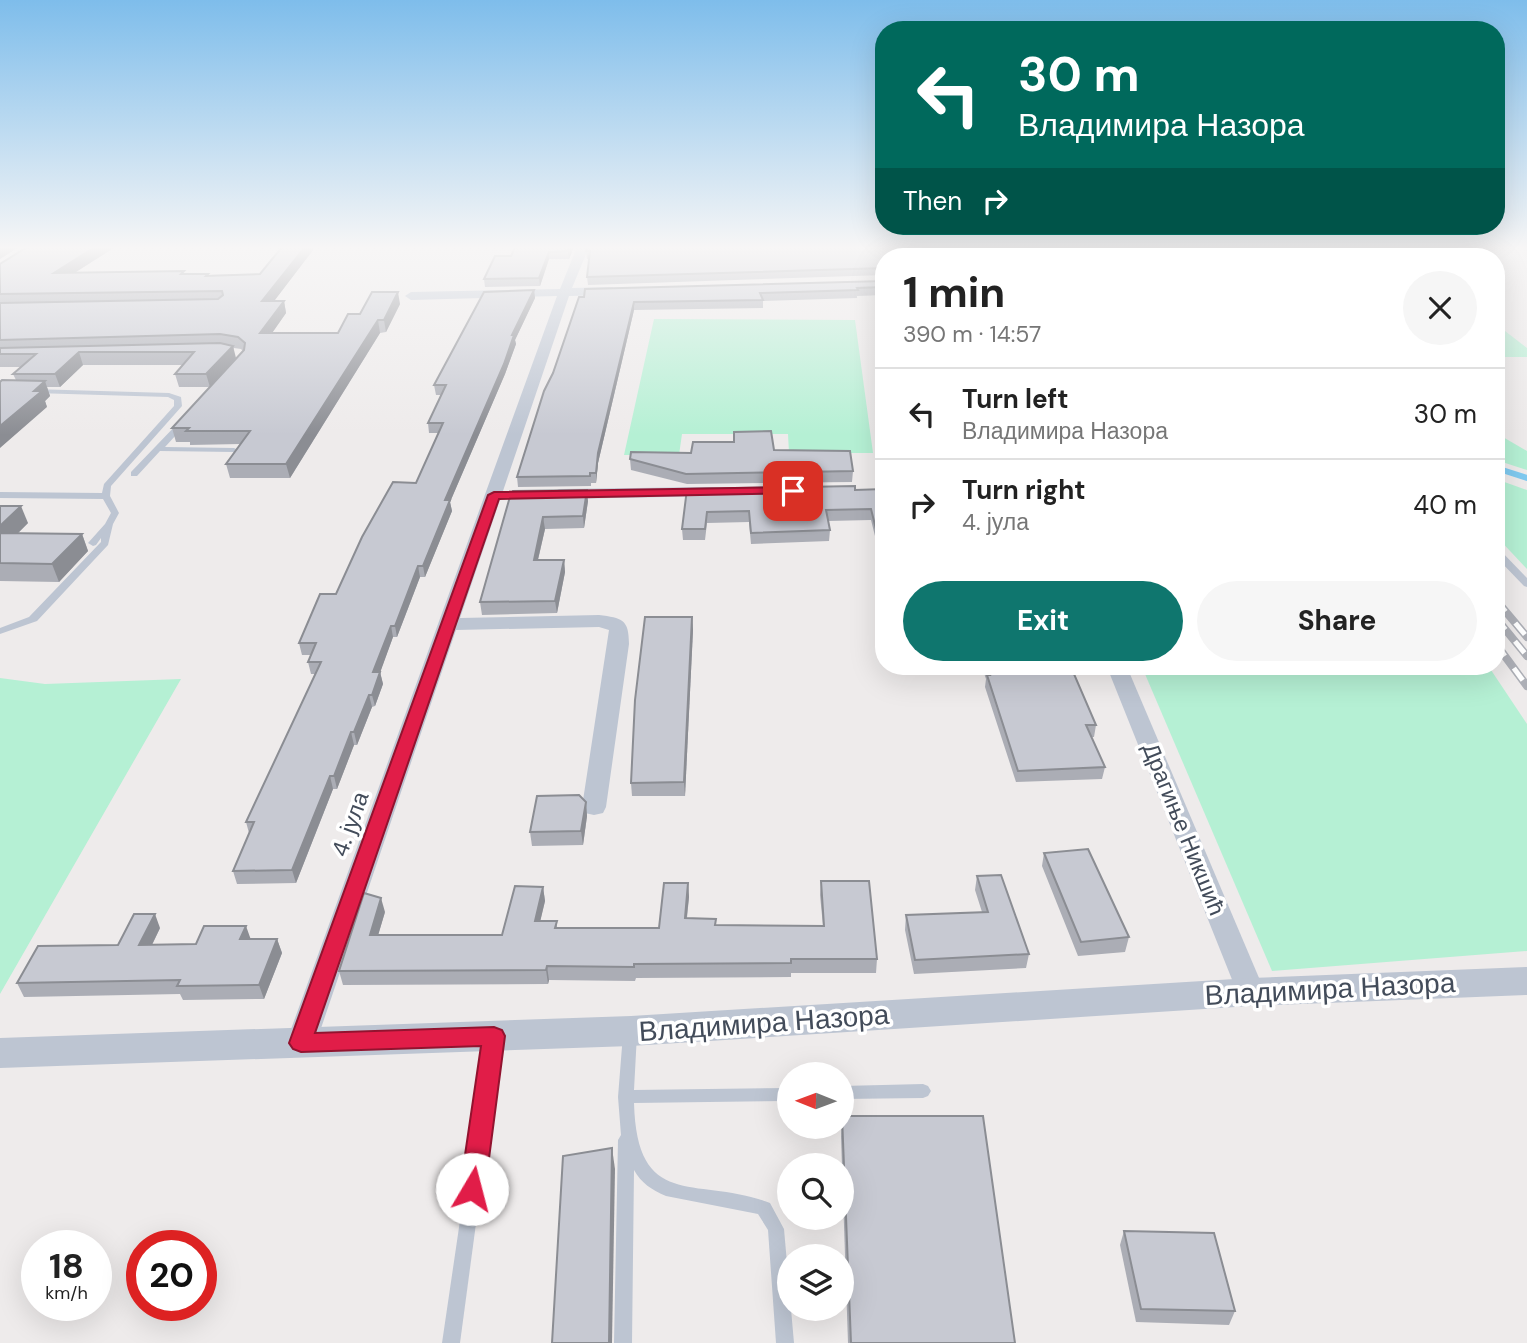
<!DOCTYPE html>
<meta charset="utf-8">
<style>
:root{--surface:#fff;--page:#f6f6f6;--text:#222;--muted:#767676;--line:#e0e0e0;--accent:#0f766e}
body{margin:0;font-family:"DM Sans",sans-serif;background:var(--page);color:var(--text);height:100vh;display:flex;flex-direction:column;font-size:26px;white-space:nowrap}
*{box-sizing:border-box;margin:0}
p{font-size:23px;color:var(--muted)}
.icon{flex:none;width:38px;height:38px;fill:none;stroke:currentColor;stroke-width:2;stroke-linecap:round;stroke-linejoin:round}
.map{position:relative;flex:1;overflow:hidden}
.details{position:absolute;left:875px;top:248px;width:630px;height:427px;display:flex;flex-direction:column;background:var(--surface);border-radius:28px;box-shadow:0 7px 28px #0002}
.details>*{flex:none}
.top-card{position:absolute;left:875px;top:21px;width:630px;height:214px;border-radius:28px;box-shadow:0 7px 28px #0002;background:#00695c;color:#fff;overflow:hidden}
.needle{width:46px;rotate:271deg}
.fabs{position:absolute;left:777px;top:1062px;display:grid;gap:14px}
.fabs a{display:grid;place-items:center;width:77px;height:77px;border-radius:50%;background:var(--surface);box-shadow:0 7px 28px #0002;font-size:35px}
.speed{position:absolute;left:21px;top:1230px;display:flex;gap:14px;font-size:35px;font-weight:700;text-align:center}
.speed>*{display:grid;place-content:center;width:91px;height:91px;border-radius:50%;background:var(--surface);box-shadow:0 7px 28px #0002;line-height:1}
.speed small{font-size:18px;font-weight:400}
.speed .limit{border:10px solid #d22;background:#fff;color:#111}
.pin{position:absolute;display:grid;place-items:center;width:60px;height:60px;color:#fff;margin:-30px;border-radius:14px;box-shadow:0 4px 10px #0006}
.me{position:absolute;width:77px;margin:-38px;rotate:8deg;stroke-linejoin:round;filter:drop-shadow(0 0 5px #0008)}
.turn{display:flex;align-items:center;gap:24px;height:147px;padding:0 28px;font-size:32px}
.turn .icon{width:91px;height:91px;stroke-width:2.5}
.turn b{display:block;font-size:49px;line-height:60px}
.then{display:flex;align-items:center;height:66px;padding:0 28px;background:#0003;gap:14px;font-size:26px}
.round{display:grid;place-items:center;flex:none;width:74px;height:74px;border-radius:37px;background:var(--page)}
.summary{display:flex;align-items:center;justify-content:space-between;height:119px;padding:0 28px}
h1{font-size:42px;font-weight:700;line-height:52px}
.button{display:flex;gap:14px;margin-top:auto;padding:14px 28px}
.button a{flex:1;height:80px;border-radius:42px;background:var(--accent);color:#fff;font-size:28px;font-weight:700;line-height:80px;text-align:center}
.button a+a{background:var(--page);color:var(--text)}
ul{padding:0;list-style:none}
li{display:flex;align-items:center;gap:21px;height:91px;padding:0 28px;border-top:2px solid var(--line)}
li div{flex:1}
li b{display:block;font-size:26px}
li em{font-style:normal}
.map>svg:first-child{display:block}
.green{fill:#b5f0d4}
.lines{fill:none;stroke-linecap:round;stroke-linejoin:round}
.stream-far1{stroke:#7fcaf0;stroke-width:4.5}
.stream{stroke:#7fcaf0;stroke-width:6}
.service{fill:#bdc5d2;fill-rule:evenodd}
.minor{fill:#bdc5d2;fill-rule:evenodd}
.tertiary{fill:#bdc5d2;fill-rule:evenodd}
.rail-far1-casing{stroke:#adafb6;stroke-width:5}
.rail-casing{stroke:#adafb6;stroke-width:8}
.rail-far1{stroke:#fff;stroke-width:3.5;stroke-dasharray:10;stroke-linecap:butt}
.rail{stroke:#fff;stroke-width:5;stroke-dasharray:15;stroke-linecap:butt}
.wall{fill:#abadb5}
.shaded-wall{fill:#8b8d93}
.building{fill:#c7c9d2;stroke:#8b8d93;stroke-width:2}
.route{fill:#e11d48;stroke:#92132f;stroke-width:2}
.labels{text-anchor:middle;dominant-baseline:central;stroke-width:7;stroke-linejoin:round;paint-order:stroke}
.street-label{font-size:23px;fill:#434c5a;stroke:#fff}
.near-street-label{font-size:28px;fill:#434c5a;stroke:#fff}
</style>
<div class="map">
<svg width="1527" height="1343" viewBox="0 0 1527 1343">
<rect width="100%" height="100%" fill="#eeebeb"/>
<g class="green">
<path d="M654,319L855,320L873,453H789L788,434H682L679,455H624Z"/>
<path d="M1496,324L1527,348V357H1496Z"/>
<path d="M1496,433L1527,451V470L1496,460Z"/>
<path d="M1496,479L1527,490V569L1496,536Z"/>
<path d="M1142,667H1489L1527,724V951L1272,971Z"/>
<path d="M0,678L45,684L181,679L0,994Z"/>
</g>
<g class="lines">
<path class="stream-far1" d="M933,247L961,257"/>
<path class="stream" d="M1496,468L1527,478"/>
<g class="service">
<path d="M1366,247H1373L1385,257H1379Z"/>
<path d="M32,389L169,393L181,397L182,406L111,486L110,496L119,513L113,524L108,545L37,621L0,634V628L29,617L101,542V538L96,545L93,546L88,543L105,524L111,513L103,499L0,498V492L102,493L104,484L174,406V400L168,397L35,393L31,391Z"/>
<path d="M180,421L187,423L165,447L234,448L238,450L234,452L160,451L137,476H131V472Z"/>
<path d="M1496,548L1499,549L1527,578V587L1524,586L1496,557Z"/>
<path d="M630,1028L635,1030L637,1034L634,1090L789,1088V1101L634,1103C637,1213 698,1175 770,1203L784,1229L789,1286V1309H791L794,1343H776L768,1230L758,1214L666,1196C652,1190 641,1183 634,1170L632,1343H614L618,1140L621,1135L618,1097L623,1034L625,1030Z"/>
<path d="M494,1031L499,1033L501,1037L460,1343H442L487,1037L489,1033Z"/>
<path d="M923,1084L928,1086L931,1091L928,1096L923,1098L842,1099V1086Z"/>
</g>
<g class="minor">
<path d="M577,247H589L572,288L612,287L618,291L612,295L569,296L460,618L599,615C622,618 629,619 629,644L606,807L603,813L594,815L585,813L582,807L609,630L599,627L456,630L316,1043L311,1052L301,1055L291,1052L286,1043L557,296L411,300L405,296L411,292L560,289Z"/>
<path d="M712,487L718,488L720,492L718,496L559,499L551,494L559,489Z"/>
<path d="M1107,667H1127L1265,992L1261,1000L1251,1003L1241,1000L1237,992Z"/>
</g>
<path class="tertiary" d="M1527,967V995L1251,1006L631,1046L0,1068V1038L631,1016L1251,978Z"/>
<defs>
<g id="rail-far1">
<path d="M1183,247L1191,257"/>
<path d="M1202,247L1210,257"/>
<path d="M1220,247L1226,257"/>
<path d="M1330,247L1342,257"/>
</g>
<g id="rail">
<path d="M1496,600L1527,637"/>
<path d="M1496,618L1527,656"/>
<path d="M1496,644L1527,686"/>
</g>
</defs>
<use href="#rail-far1" class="rail-far1-casing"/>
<use href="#rail" class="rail-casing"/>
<use href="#rail-far1" class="rail-far1"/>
<use href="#rail" class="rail"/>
</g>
<g class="wall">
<path d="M27,247H115L76,272L208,275L260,274L313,250L274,301H284L286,313L272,333H338L360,314L400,304L386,332L380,333L290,478H230L226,464L240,444L190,445V442H176L172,428L243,351L241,349L234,348L210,387H179L175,374L183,365H83L60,387H47L50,396L45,401L47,407L16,380L13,374L21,367H0V264Z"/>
<path d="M515,247H574L569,259H549L540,286L485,287L484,279L511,256Z"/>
<path d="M912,247L884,257V275L588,285L587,277L589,259H587L586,251Z"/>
<path d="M884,281V295L857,296V298L763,301V308L634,310L598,463L596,483H591V486L518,487L517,477L579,297Z"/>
<path d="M534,290L535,298L515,340L516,344L505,374L450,502L452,511L425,577H420L397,637H393L380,672L383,684L375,706L372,707L357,745H354L337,789H333L296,883L237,884L233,871L249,833L246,822L316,674H311L308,662L311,655H302L299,643L336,594L416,483L439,433H429L428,423L441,395H436L434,385Z"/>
<path d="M774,450L853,471L852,482L687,484L631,470L630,459L691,453Z"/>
<path d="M687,489H884V544H877L871,520L828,521L830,530L829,541L751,544L749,522L707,523L705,540H683L682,529Z"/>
<path d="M509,500L588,501L584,528L545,529L538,560H564L565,572L557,613L482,615L480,602Z"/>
<path d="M0,506L28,523L18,533L82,534L88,551L59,582L0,581Z"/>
<path d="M692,617L693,630L685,796H632L631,783Z"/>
<path d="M982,667H1071L1096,725L1094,737H1091L1105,767L1102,779L1016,782L985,687L986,679Z"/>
<path d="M586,802L587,816L583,845L532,846L530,832Z"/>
<path d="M1044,853L1129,937L1125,952L1078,956L1042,866Z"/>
<path d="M977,876L1029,954L1026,968L914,974L905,930L906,915L982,912L975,890Z"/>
<path d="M821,881L877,959L876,973H791V977L636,978L635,981L549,980L548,984L343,985L339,971L385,912L378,935H502L543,887L545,901L540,921H557V928H659L688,883L689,897L687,918L716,925L823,926L820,895Z"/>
<path d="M160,928L152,945L196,944L250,939H277L282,953L264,999L183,1000L180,994L24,997L17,983Z"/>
<path d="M842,1116L1015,1343H848L841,1137Z"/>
<path d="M1124,1231L1235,1311L1229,1325L1136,1322L1120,1245Z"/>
</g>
<g class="shaded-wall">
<path d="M0,247H19L0,259Z"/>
<path d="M95,247H115L57,284L54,273Z"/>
<path d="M305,247H313V250L265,313L262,301Z"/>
<path d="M570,247H574L569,259L568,251Z"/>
<path d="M549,252V259L540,286L539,278Z"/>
<path d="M534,290L535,298L515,340L516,344L505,374L450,502L452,511L425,577L423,566L445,500L512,335Z"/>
<path d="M398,292L400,304L386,332L384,320Z"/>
<path d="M284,301L286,313L263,346L260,333Z"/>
<path d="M634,302V310L598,463L596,483V473L598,453Z"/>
<path d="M378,320L380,333L290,478L286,464Z"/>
<path d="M233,346L236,358L210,387L206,374Z"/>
<path d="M79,352L83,365L60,387L55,374Z"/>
<path d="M45,381L50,396L45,401L47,407L0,448V426Z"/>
<path d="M587,490L588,501L584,528L583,516Z"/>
<path d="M21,506L28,523L0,551V526Z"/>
<path d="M543,517L545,529L535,572L534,560Z"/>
<path d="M82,534L88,551L59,582L52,564Z"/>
<path d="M564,560L565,572L557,613L555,601Z"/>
<path d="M418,566L420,577L397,637L395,626Z"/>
<path d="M692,617L693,630L685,796L684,782Z"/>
<path d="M391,626L393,637L376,684L373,672Z"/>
<path d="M380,672L383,684L375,706L372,695Z"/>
<path d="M369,695L372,707L357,745L354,732Z"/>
<path d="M351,732L354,745L337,789L334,776Z"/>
<path d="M330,776L333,789L296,883L292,870Z"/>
<path d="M586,802L587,816L583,845L581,831Z"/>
<path d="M688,883L689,897L685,932V918Z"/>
<path d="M543,887L545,901L537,935L535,921Z"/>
<path d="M381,898L385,912L374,949L370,935Z"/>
<path d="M155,914L160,928L145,959L139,945Z"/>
<path d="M246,926L251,940L240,939Z"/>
<path d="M277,939L282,953L264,999L259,985Z"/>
<path d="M547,966L549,980L548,984L546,970Z"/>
<path d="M612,1148L615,1169L612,1343H609Z"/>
</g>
<g class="building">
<path d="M27,247H95L54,273L184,271L181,274H208L206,276L260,274L282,247H305L262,301H284L260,333H338L348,314H360L372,292H398L384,320H378L286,464H226L250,431H186L189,428H172L244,350L245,343L238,337L220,334L0,340V303L218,299L223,295L222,291L0,294V264Z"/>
<path d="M515,247H570L568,251L549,252L539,278L484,279L495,256H511Z"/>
<path d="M588,247H899L903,249L902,247H912L918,257H884V268L587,277L590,251H586Z"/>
<path d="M1286,256H1334L1336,257H1288Z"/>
<path d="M884,281V287L857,288L858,290L760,293L763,300L634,302L598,453L596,473H590V476L517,477L544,391L553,373L579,297H584L585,289Z"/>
<path d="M534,290L512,335H514L504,364L445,500H450L423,566H418L395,626H391L373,672H380L372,695H369L354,732H351L334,776H330L292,870L233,871L254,822H246L321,662H308L316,643H299L320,594H336L362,537L393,482L416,483L443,423H428L446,385H434L484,292Z"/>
<path d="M220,343L233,346L206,374H175L194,352H79L55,374H13L36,354H0V348Z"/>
<path d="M2,380L45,381L34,391H42L0,426V382Z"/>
<path d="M771,431L774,450L850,451L853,471L686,474L630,459L631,452L691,453L693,442H734V432Z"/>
<path d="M855,486V490L884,489V533H877L871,509L826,510L830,530L751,533L749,511L707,512L705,529H682L687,489Z"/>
<path d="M587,490L583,516L543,517L534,560H564L555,601L480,602L509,500L513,491Z"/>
<path d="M0,506H21L0,526Z"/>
<path d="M0,533L82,534L52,564L0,563Z"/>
<path d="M645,617H692L684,782L631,783L635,700Z"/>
<path d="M987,667H1071L1096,725H1086L1105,767L1018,771L987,675H990Z"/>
<path d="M579,795L586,802L581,831L530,832L537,796Z"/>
<path d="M1088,849L1129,937L1081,942L1044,853Z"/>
<path d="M1001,875L1029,954L915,960L906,915L988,912L977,876Z"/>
<path d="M821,881H869L877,959H791V963L634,964V967L547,966L546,970L339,971L364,893L381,898L370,935H502L515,886L543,887L535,921H557L555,928H659L664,883H688L685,918L716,919L715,925L824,926Z"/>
<path d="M134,914H155L139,945L196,944L204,926H246L240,939H277L259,985L177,986L180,980L17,983L38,946L118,945Z"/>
<path d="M842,1116H983L1015,1343H851Z"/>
<path d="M612,1148L609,1343H552L563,1156Z"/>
<path d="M1124,1231L1214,1233L1235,1311L1141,1309Z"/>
</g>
<linearGradient id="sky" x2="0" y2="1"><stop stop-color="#7ebdeb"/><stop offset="0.57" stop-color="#f7f6f6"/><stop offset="1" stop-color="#f7f6f6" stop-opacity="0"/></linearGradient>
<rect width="1527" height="435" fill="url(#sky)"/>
<path class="route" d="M793,487L800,491L798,493L499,499L315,1033L494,1027L502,1030L505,1036L485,1189L481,1198L472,1201L464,1198L460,1189L481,1046L301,1052L293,1049L289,1043L488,495L494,492Z"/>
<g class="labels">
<g class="street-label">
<text transform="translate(350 824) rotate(-70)">4. јула</text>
<text transform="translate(1184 829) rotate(68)">Драгиње Никшић</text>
</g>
<g class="near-street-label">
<text transform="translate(1330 989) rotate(-3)">Владимира Назора</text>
<text transform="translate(764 1023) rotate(-4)">Владимира Назора</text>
</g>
</g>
</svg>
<div class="fabs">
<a><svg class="needle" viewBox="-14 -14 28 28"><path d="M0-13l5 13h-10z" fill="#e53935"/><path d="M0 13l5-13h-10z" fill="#767676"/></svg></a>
<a><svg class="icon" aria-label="search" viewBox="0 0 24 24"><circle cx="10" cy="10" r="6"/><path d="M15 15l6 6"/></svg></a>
<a><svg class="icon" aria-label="layers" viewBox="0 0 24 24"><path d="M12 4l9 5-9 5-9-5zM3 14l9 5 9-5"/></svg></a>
</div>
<div class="speed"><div>18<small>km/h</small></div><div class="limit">20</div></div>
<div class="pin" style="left:793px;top:491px;background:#d93025"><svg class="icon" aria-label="arrive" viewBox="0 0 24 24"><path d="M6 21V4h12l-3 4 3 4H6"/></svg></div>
<svg class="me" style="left:472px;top:1189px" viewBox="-20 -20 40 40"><circle r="19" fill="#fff"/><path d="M0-13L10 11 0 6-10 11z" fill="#e11d48"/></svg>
<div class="top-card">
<div class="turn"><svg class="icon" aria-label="left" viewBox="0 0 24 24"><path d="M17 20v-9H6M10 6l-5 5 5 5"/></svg><div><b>30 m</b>Владимира Назора</div></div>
<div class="then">Then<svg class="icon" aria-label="right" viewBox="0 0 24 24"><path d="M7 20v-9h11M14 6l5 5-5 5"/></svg></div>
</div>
<section class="details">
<div class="summary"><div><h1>1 min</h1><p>390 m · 14:57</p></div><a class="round"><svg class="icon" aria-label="close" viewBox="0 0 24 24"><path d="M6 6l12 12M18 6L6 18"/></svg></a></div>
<ul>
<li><svg class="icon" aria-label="left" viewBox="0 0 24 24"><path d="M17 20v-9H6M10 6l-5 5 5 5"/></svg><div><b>Turn left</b><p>Владимира Назора</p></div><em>30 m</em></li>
<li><svg class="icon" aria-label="right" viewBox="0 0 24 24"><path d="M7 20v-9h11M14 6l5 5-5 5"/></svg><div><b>Turn right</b><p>4. јула</p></div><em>40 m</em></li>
</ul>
<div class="button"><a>Exit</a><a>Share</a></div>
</section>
</div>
